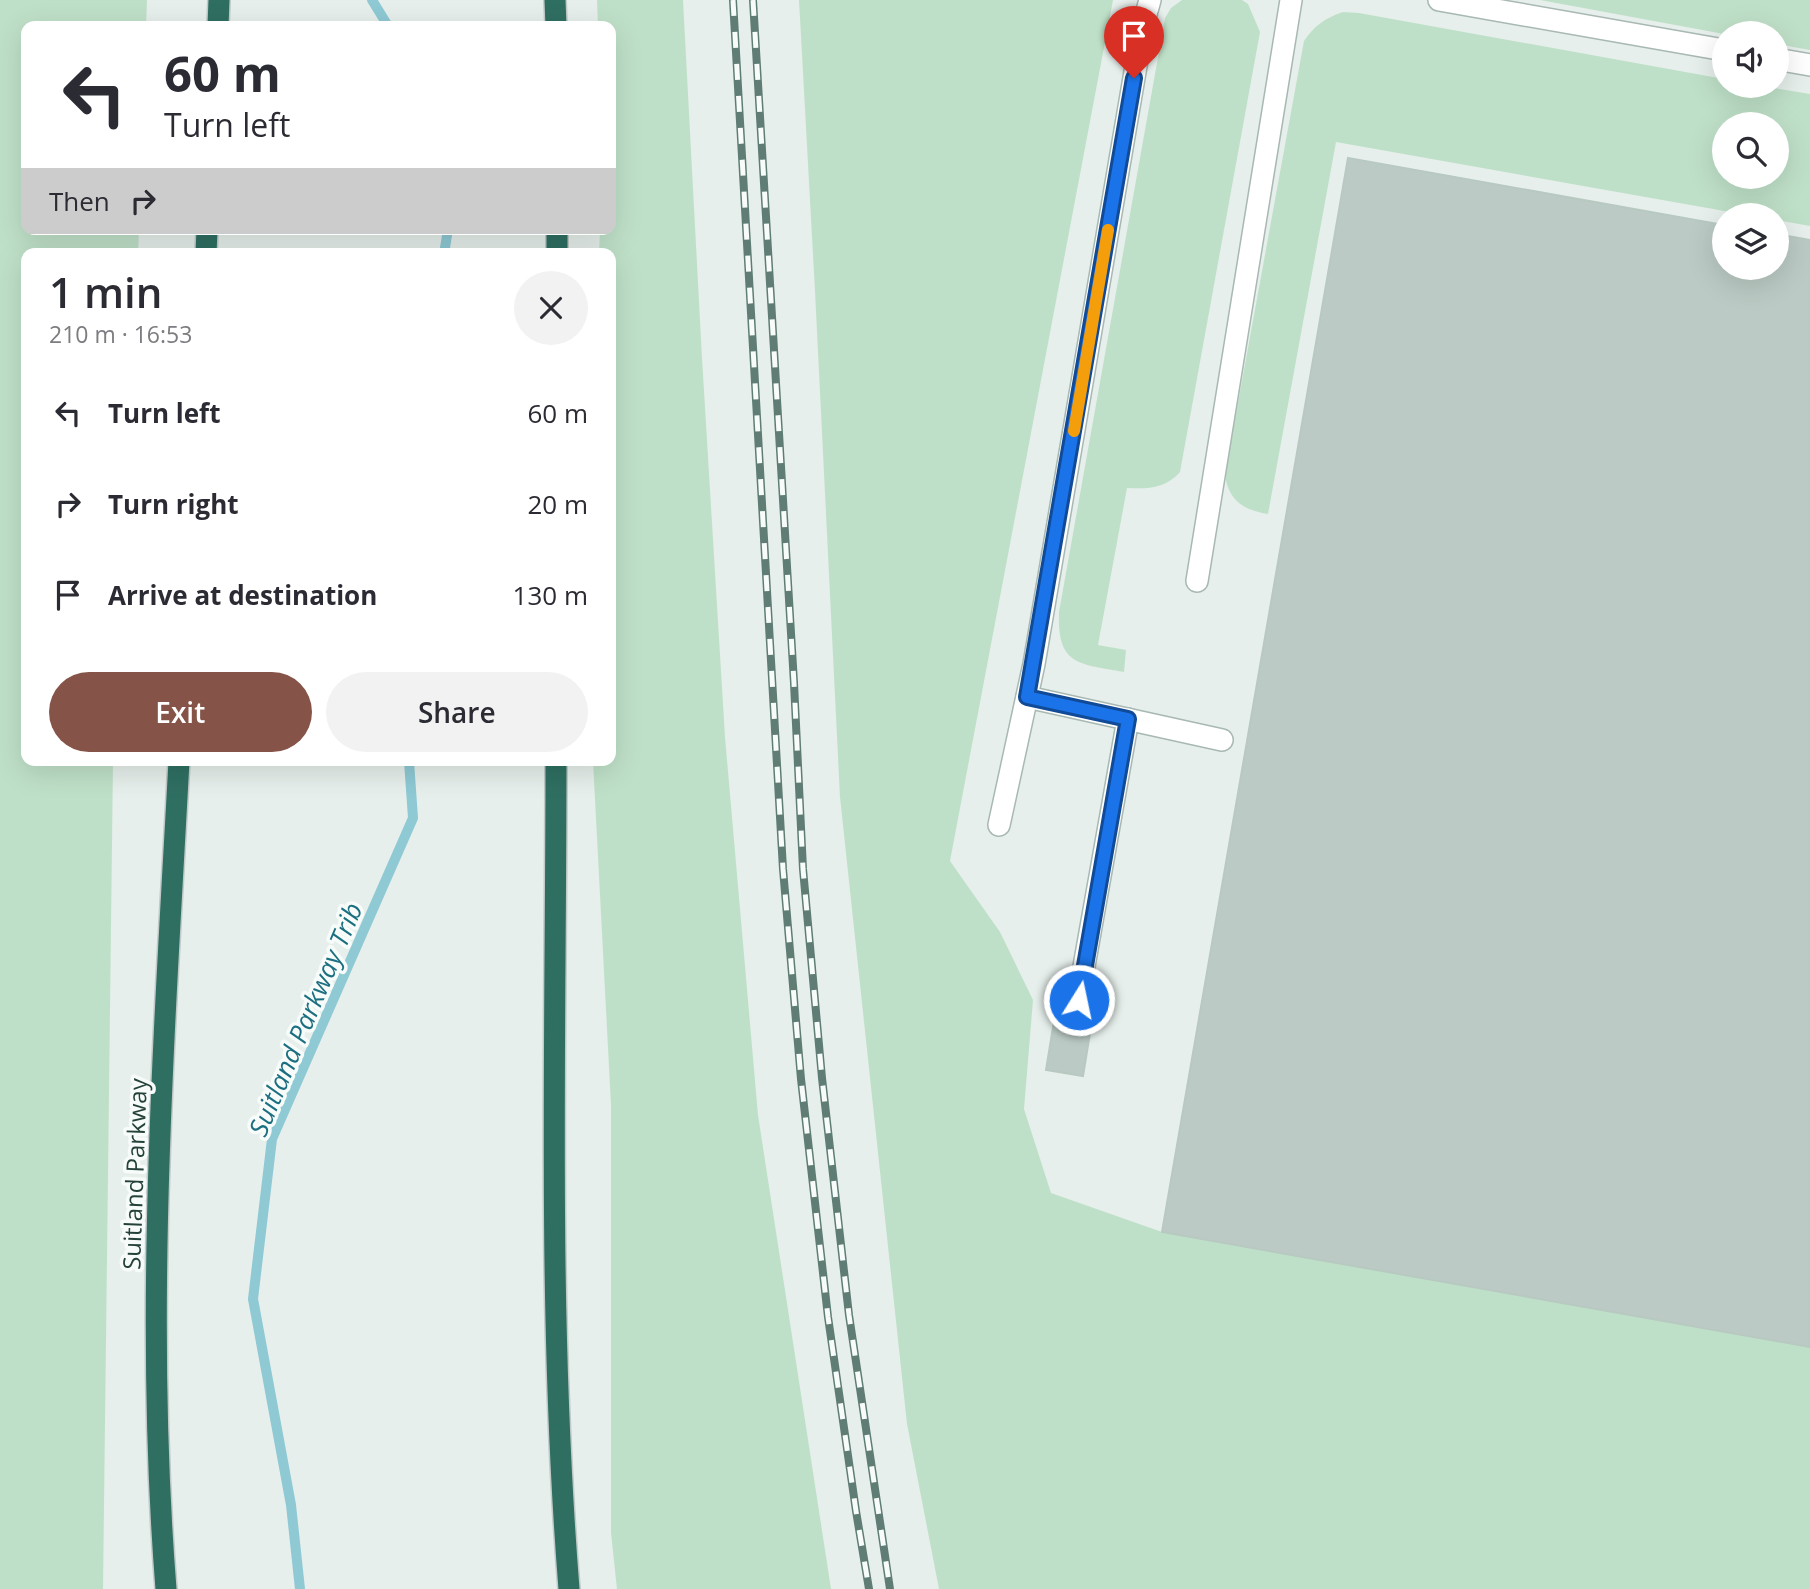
<!DOCTYPE html>
<meta charset="utf-8">
<style>
:root{--surface:#fff;--page:#f2f2f3;--text:#2b2b33;--muted:#7c7c81;--accent:#855347}
body{margin:0;font-family:"Open Sans",sans-serif;background:var(--page);color:var(--text);height:100vh;display:flex;flex-direction:column;font-size:26px;white-space:nowrap}
*{box-sizing:border-box;margin:0}
p{font-size:23px;color:var(--muted)}
.icon{flex:none;width:38px;height:38px;fill:none;stroke:currentColor;stroke-width:2;stroke-linecap:round;stroke-linejoin:round}
.map{position:relative;flex:1;overflow:hidden}
.details{position:absolute;left:21px;top:248px;width:595px;height:518px;display:flex;flex-direction:column;background:var(--surface);border-radius:14px;box-shadow:0 7px 28px #0002}
.details>*{flex:none}
.top-card{position:absolute;left:21px;top:21px;width:595px;height:214px;border-radius:14px;box-shadow:0 7px 28px #0002;background:#fff;color:var(--text);overflow:hidden}
.buttons{position:absolute;left:1712px;top:21px;display:grid;gap:14px}
.buttons a{display:grid;place-items:center;width:77px;height:77px;border-radius:50%;background:var(--surface);box-shadow:0 7px 28px #0002;font-size:35px}
.pin{position:absolute;display:grid;place-items:center;width:60px;height:60px;color:#fff;margin:-72px -30px;border-radius:50% 50% 50% 0;rotate:-45deg;box-shadow:0 0 7px #0007}
.pin .icon{rotate:45deg}
.me{position:absolute;width:77px;margin:-38px;rotate:10deg;stroke-linejoin:round;filter:drop-shadow(0 0 5px #0008)}
.turn{display:flex;align-items:center;gap:24px;height:147px;padding:0 28px;font-size:32px}
.turn .icon{width:91px;height:91px;stroke-width:2.5}
.turn b{display:block;font-size:49px;line-height:60px}
.then{display:flex;align-items:center;height:66px;padding:0 28px;background:#0003;gap:14px;font-size:26px}
.round{display:grid;place-items:center;flex:none;width:74px;height:74px;border-radius:37px;background:var(--page)}
.headline{display:flex;align-items:center;justify-content:space-between;height:119px;padding:0 28px}
h1{font-size:42px;font-weight:600;line-height:52px}
.primary-button{display:flex;gap:14px;margin-top:auto;padding:14px 28px}
.primary-button a{flex:1;height:80px;border-radius:42px;background:var(--accent);color:#fff;font-size:28px;font-weight:600;line-height:80px;text-align:center}
.primary-button a+a{background:var(--page);color:var(--text)}
ul{padding:0;list-style:none}
li{display:flex;align-items:center;gap:21px;height:91px;padding:0 28px}
li div{flex:1}
li b{display:block;font-size:26px}
li em{font-style:normal}
.map>svg:first-child{display:block}
.green{fill:#bfe0c8;fill-rule:evenodd}
.lines{fill:none;stroke-linecap:round;stroke-linejoin:round}
.stream{stroke:#8ec9d4;stroke-width:10}
.building{fill:#bbcac4;stroke:#b8c9c2;stroke-width:2}
.minor-casing{stroke:#a8b8b2;stroke-width:24}
.highway-casing{stroke:#c2cac8;stroke-width:24}
.minor{stroke:#fff;stroke-width:21}
.highway{stroke:#2f6f62;stroke-width:21}
.rail-casing{stroke:#5f7d75;stroke-width:8}
.rail{stroke:#f7fbf9;stroke-width:5;stroke-dasharray:16;stroke-linecap:butt}
.route-casing{stroke:#114b97;stroke-width:18}
.route{stroke:#1a73e8;stroke-width:12}
.slow{stroke:#f59e0b;stroke-width:12}
.labels{text-anchor:middle;dominant-baseline:central;stroke-width:7;stroke-linejoin:round;paint-order:stroke}
.street-label{font-size:24px;fill:#24423a;stroke:#f7fbf9}
.water-label{font-size:26px;font-style:italic;fill:#1c6f80;stroke:#f7fbf9}
</style>
<div class="map">
<svg width="1810" height="1589" viewBox="0 0 1810 1589">
<rect width="100%" height="100%" fill="#e6efeb"/>
<g class="green">
<path d="M0,0H147L146,26H26V229H139L138,254H26V761H113L103,1589H0Z"/>
<path d="M597,0H683L702,358L725,737L758,1115L831,1589H617L611,1533V1105L593,761H611V254H599L600,229H611V26H598Z"/>
<path d="M799,0H1113L950,861L1000,932L1033,1000L1024,1109L1051,1193L1162,1232L1810,1347V1589H939L907,1424L840,797L815,291Z"/>
<path d="M1182,0H1242L1248,4L1260,32L1180,472C1165,489 1147,489 1127,488L1098,645L1126,650L1124,672C1078,664 1057,665 1059,612L1165,18L1171,8Z"/>
<path d="M1540,0H1810V50L1776,44V33L1724,34Z"/>
<path d="M1343,12L1359,13L1724,79V86H1762L1810,94V226L1776,220V215H1747L1336,142L1268,514C1243,510 1228,500 1225,474L1304,41C1314,26 1325,18 1343,12ZM1724,124H1776V177H1724Z"/>
</g>
<g class="lines">
<g class="stream">
<path d="M372,0L388,26"/>
<path d="M444,254L448,229"/>
<path d="M300,1589L291,1505L253,1299L272,1139L413,818L409,761"/>
</g>
</g>
<g class="building">
<path d="M1348,158L1724,225V268H1776V234L1810,240V1347L1162,1232Z"/>
<path d="M1055,1015L1092,1021L1083,1076L1046,1070Z"/>
</g>
<g class="lines">
<defs>
<g id="minor">
<path d="M1439,0L1724,50"/>
<path d="M1776,59L1810,65"/>
<path d="M1197,581L1291,0"/>
<path d="M1027,697L1222,740"/>
<path d="M999,825L1034,664L1143,25L1150,0"/>
<path d="M1078,1000L1128,719"/>
</g>
<g id="highway">
<path d="M555,0L556,26"/>
<path d="M218,26L219,0"/>
<path d="M206,254L207,229"/>
<path d="M557,254V229"/>
<path d="M556,761C556,1037 547,1314 569,1589"/>
<path d="M166,1589C144,1314 164,1037 179,761"/>
</g>
</defs>
<use href="#minor" class="minor-casing"/>
<use href="#highway" class="highway-casing"/>
<use href="#minor" class="minor"/>
<use href="#highway" class="highway"/>
<defs>
<g id="rail">
<path d="M733,0L783,869L801,1079L828,1317L856,1511L869,1589"/>
<path d="M753,0L794,683L803,869L822,1078L849,1315L890,1589"/>
</g>
</defs>
<use href="#rail" class="rail-casing"/>
<use href="#rail" class="rail"/>
</g>
<g class="lines">
<defs>
<path id="route" d="M1079,1000L1128,719L1027,697L1134,78"/>
</defs>
<use href="#route" class="route-casing"/>
<use href="#route" class="route"/>
<path class="slow" d="M1074,431L1108,230"/>
</g>
<g class="labels">
<g class="street-label">
<text transform="translate(134 1174) rotate(-88)">Suitland Parkway</text>
</g>
<g class="water-label">
<text transform="translate(305 1019) rotate(-67)">Suitland Parkway Trib</text>
</g>
</g>
</svg>
<div class="buttons">
<a><svg class="icon" aria-label="sound" viewBox="0 0 24 24"><path d="M4 9h4l5-4v14l-5-4H4zM17 9q2 3 0 6"/></svg></a>
<a><svg class="icon" aria-label="search" viewBox="0 0 24 24"><circle cx="10" cy="10" r="6"/><path d="M15 15l6 6"/></svg></a>
<a><svg class="icon" aria-label="layers" viewBox="0 0 24 24"><path d="M12 4l9 5-9 5-9-5zM3 14l9 5 9-5"/></svg></a>
</div>
<div class="pin" style="left:1134px;top:78px;background:#d93025"><svg class="icon" aria-label="arrive" viewBox="0 0 24 24"><path d="M6 21V4h12l-3 4 3 4H6"/></svg></div>
<svg class="me" style="left:1079px;top:1000px" viewBox="-20 -20 40 40"><circle r="17" fill="#1a73e8" stroke="#fff" stroke-width="3"/><path d="M0-11L8 9 0 5-8 9z" fill="#fff"/></svg>
<div class="top-card">
<div class="turn"><svg class="icon" aria-label="left" viewBox="0 0 24 24"><path d="M17 20v-9H6M10 6l-5 5 5 5"/></svg><div><b>60 m</b>Turn left</div></div>
<div class="then">Then<svg class="icon" aria-label="right" viewBox="0 0 24 24"><path d="M7 20v-9h11M14 6l5 5-5 5"/></svg></div>
</div>
<section class="details">
<div class="headline"><div><h1>1 min</h1><p>210 m · 16:53</p></div><a class="round"><svg class="icon" aria-label="close" viewBox="0 0 24 24"><path d="M6 6l12 12M18 6L6 18"/></svg></a></div>
<ul>
<li><svg class="icon" aria-label="left" viewBox="0 0 24 24"><path d="M17 20v-9H6M10 6l-5 5 5 5"/></svg><div><b>Turn left</b></div><em>60 m</em></li>
<li><svg class="icon" aria-label="right" viewBox="0 0 24 24"><path d="M7 20v-9h11M14 6l5 5-5 5"/></svg><div><b>Turn right</b></div><em>20 m</em></li>
<li><svg class="icon" aria-label="arrive" viewBox="0 0 24 24"><path d="M6 21V4h12l-3 4 3 4H6"/></svg><div><b>Arrive at destination</b></div><em>130 m</em></li>
</ul>
<div class="primary-button"><a>Exit</a><a>Share</a></div>
</section>
</div>
